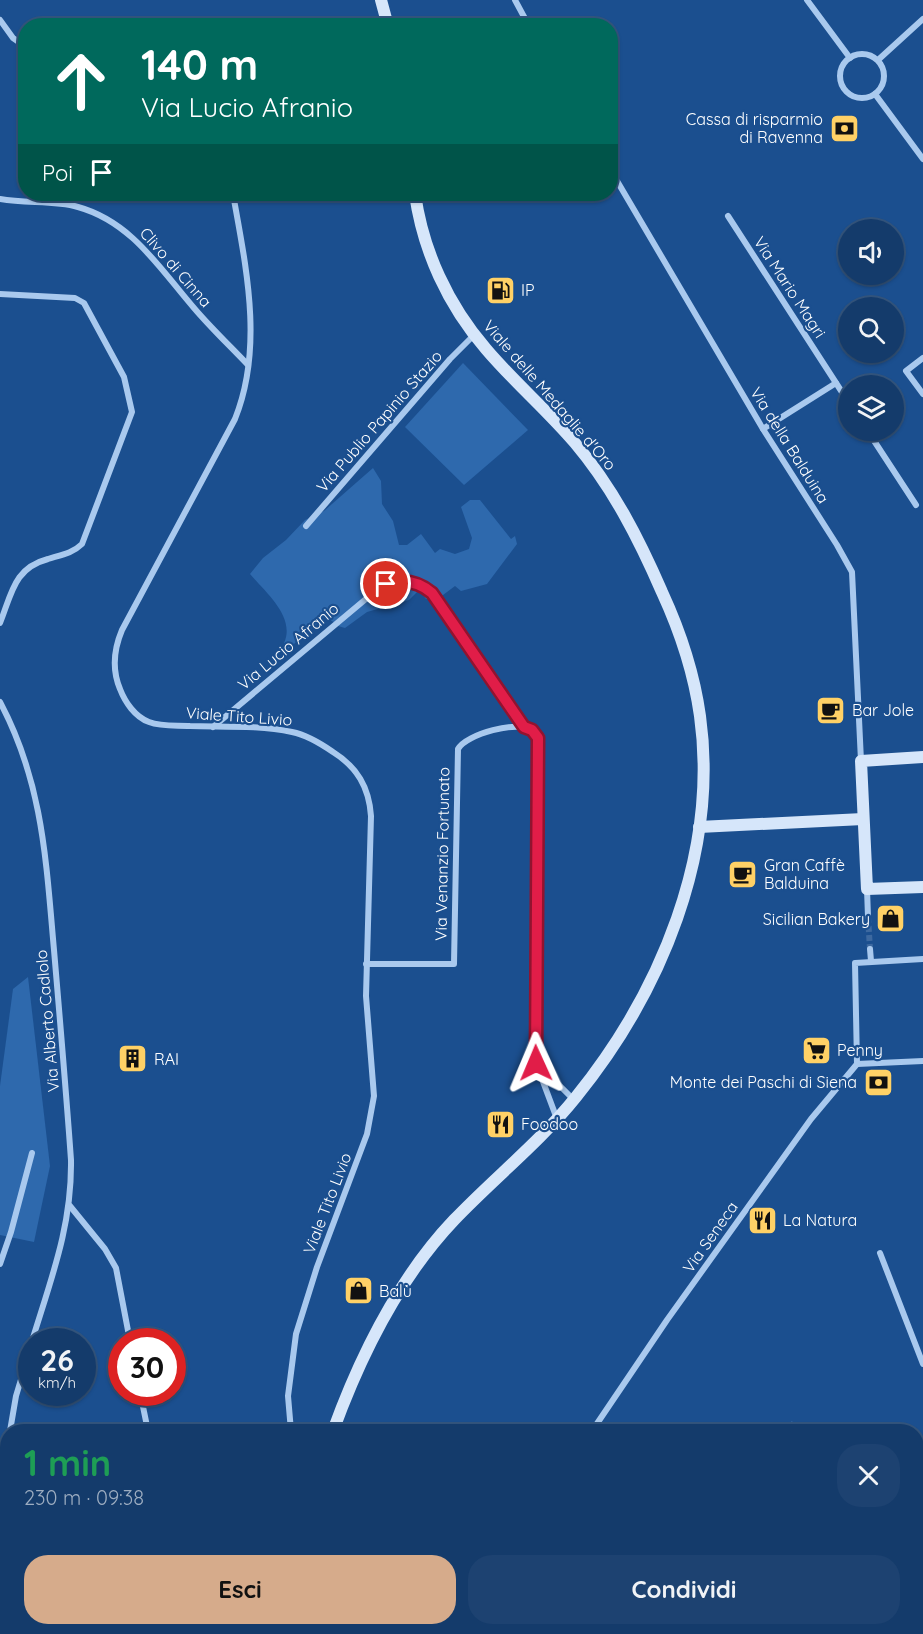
<!DOCTYPE html>
<html lang="it">
<meta charset="utf-8">
<style>
:root{--surface:#143b6b;--page:#1d4271;--text:#f1f3f6;--muted:#9dadc1;--line:#33557e;--accent:#d6ab8b}
body{margin:0;font-family:Quicksand,sans-serif;background:var(--page);color:var(--text);height:100vh;display:flex;flex-direction:column;font-size:22px;white-space:nowrap}
*{box-sizing:border-box;margin:0}
p{font-size:20px;color:var(--muted)}
.icon{flex:none;width:33px;height:33px;fill:none;stroke:currentColor;stroke-width:2;stroke-linecap:round;stroke-linejoin:round}
.map{position:relative;flex:1;overflow:hidden}
.details{position:absolute;left:0px;top:1424px;width:924px;height:212px;display:flex;flex-direction:column;background:var(--surface);border-radius:24px 24px 0 0;box-shadow:0 2px 4px #0004,0 0 0 2px var(--line)}
.details>*{flex:none}
.top-card{position:absolute;left:18px;top:18px;width:600px;height:183px;border-radius:24px;box-shadow:0 2px 4px #0004,0 0 0 2px var(--line);background:#00695c;color:#fff;overflow:hidden}
.buttons{position:absolute;left:838px;top:219px;display:grid;gap:12px}
.buttons a{display:grid;place-items:center;width:66px;height:66px;border-radius:50%;background:var(--surface);box-shadow:0 2px 4px #0004,0 0 0 2px var(--line);font-size:30px}
.speed{position:absolute;left:18px;top:1328px;display:flex;gap:12px;font-size:30px;font-weight:700;text-align:center}
.speed>*{display:grid;place-content:center;width:78px;height:78px;border-radius:50%;background:var(--surface);box-shadow:0 2px 4px #0004,0 0 0 2px var(--line);line-height:1}
.speed small{font-size:15px;font-weight:400}
.speed .limit{border:9px solid #d22;background:#fff;color:#111}
.pin{position:absolute;display:grid;place-items:center;width:51px;height:51px;color:#fff;margin:-26px;border:3px solid #fff;border-radius:50%;box-shadow:0 2px 6px #0007}
.me{position:absolute;width:66px;margin:-33px;rotate:359deg;stroke-linejoin:round;filter:drop-shadow(0 0 4px #0008)}
.turn{display:flex;align-items:center;gap:21px;height:126px;padding:0 24px;font-size:27px}
.turn .icon{width:78px;height:78px;stroke-width:2.5}
.turn b{display:block;font-size:42px;line-height:51px}
.then{display:flex;align-items:center;height:57px;padding:0 24px;background:#0003;gap:12px;font-size:22px}
.round{display:grid;place-items:center;flex:none;width:63px;height:63px;border-radius:24px;background:var(--page)}
.head{display:flex;align-items:center;justify-content:space-between;height:102px;padding:0 24px}
h1{font-size:36px;font-weight:700;line-height:45px;color:#1e9e55}
.action{display:flex;gap:12px;margin-top:auto;padding:12px 24px}
.action a{flex:1;height:69px;border-radius:24px;background:var(--accent);color:#111;font-size:24px;font-weight:700;line-height:69px;text-align:center}
.action a+a{background:var(--page);color:var(--text)}
.map>svg:first-child{display:block}
.green{fill:#2e69ad}
.lines{fill:none;stroke-linecap:round;stroke-linejoin:round}
.street-tunnel{stroke:#3d69a0;stroke-width:6;stroke-dasharray:6 3;stroke-linecap:butt}
.street{stroke:#a9c9ee;stroke-width:6}
.secondary{stroke:#d6e6fa;stroke-width:12}
.route-casing{stroke:#92132f;stroke-width:15}
.route{stroke:#e11d48;stroke-width:10}
.labels{text-anchor:middle;dominant-baseline:central;stroke-width:4.5;stroke-linejoin:round;paint-order:stroke}
.poi-label{font-size:16px;fill:#fff;stroke:#1b4f8f;text-anchor:start}
.street-label{font-size:16px;fill:#fff;stroke:#1b4f8f}
</style>
<div class="map">
<svg width="923" height="1634" viewBox="0 0 923 1634">
<rect width="100%" height="100%" fill="#1b4f8f"/>
<g class="green">
<path d="M463,363L528,430L464,485L405,427Z"/>
<path d="M373,468L381,481L382,504L393,521L399,545H407L421,534L435,553L440,549L455,554L469,549L472,538L461,507L470,500H480L511,539L515,536L517,544L487,584L461,591L455,586L439,598L426,599L419,590L409,600L367,612L345,628L338,626L326,616L287,650L284,643C296,617 265,592 250,574L263,558L286,540L305,520L324,511Z"/>
<path d="M28,977L50,1166L34,1242L0,1235V1086L13,989Z"/>
</g>
<g class="lines">
<path class="street-tunnel" d="M868,917L870,949"/>
<g class="street">
<path d="M515,0L529,26"/>
<path d="M807,0L850,58"/>
<path d="M0,20L13,38L26,47"/>
<circle cx="862" cy="76" r="22"/>
<path d="M878,60L923,19"/>
<path d="M875,94L923,159"/>
<path d="M610,169L763,429L837,545L852,572L861,761"/>
<path d="M233,194C246,267 264,347 235,419L122,630C114,649 112,670 120,689C125,702 135,717 149,722C162,727 177,725 190,726C223,727 259,725 292,732C307,735 320,743 333,752C357,767 369,787 371,816L366,996L374,1096L367,1134L317,1267L296,1334L288,1396L291,1431"/>
<path d="M0,199C26,204 53,200 78,207C132,222 160,269 194,308C211,328 230,346 248,365"/>
<path d="M728,216L849,403"/>
<path d="M0,294L75,298L84,303L124,377L132,412L82,544C73,553 61,555 48,559C14,568 12,593 0,623"/>
<path d="M923,358L906,371L923,394"/>
<path d="M763,429L836,383"/>
<path d="M867,430L916,505"/>
<path d="M306,526L450,359L474,335"/>
<path d="M0,702C43,783 46,861 54,950C60,1020 66,1090 71,1160C72,1226 51,1279 32,1341"/>
<path d="M213,727L379,588C397,577 417,579 432,593L524,727"/>
<path d="M867,889L868,917"/>
<path d="M870,949L871,961"/>
<path d="M366,964H454L458,749C466,734 518,720 533,730C537,733 538,737 539,742L536,938V1063L557,1119"/>
<path d="M857,1064L855,963L923,959"/>
<path d="M857,1064L923,1061"/>
<path d="M539,1065L574,1100"/>
<path d="M70,1206L105,1249L116,1268L130,1341"/>
<path d="M880,1253L923,1364"/>
<path d="M0,1264L11,1232L32,1153"/>
<path d="M140,1392L148,1431"/>
<path d="M10,1431L16,1396L32,1343"/>
<path d="M592,1431L667,1320L811,1119L857,1064"/>
<path d="M788,1431L792,1425"/>
<path d="M923,1513L918,1571L923,1588"/>
<path d="M31,1628L32,1634"/>
<path d="M182,1628L183,1634"/>
<path d="M478,1634L481,1628"/>
<path d="M761,1634L764,1628"/>
</g>
<g class="secondary">
<path d="M381,0L388,26"/>
<path d="M923,757L861,761L867,889L923,887"/>
<path d="M699,827L863,819"/>
<path d="M333,1431C361,1354 398,1279 454,1220C494,1178 540,1142 576,1097C661,992 719,853 700,716C694,673 680,631 662,592C639,539 613,488 575,443C547,410 514,382 486,349C448,305 423,251 415,194"/>
<path d="M308,1628L309,1634"/>
</g>
</g>
<g class="lines">
<defs>
<path id="route" d="M386,584C403,579 418,581 432,593L524,727L532,730L538,738L536,1063"/>
</defs>
<use href="#route" class="route-casing"/>
<use href="#route" class="route"/>
</g>
<defs>
<symbol id="bank-square" viewBox="-11 -11 22 22"><rect x="-9" y="-9" width="18" height="18" rx="4" fill="#ffd166" stroke="#1b4f8f"/><path d="M-6-4H6V4H-6ZM0-2.3a2.3 2.3 0 1 0 0 4.6a2.3 2.3 0 1 0 0-4.6Z" fill="#111"/></symbol>
<symbol id="fuel-square" viewBox="-11 -11 22 22"><rect x="-9" y="-9" width="18" height="18" rx="4" fill="#ffd166" stroke="#1b4f8f"/><path d="M-5.5-6h7V0h2V4h1.3V-2.5L3-4.5l.8-.8L6-3V5H2.5V1h-1V6h-7ZM-4.2-4.7v3.2H.2V-4.7Z" fill="#111"/></symbol>
<symbol id="cafe-square" viewBox="-11 -11 22 22"><rect x="-9" y="-9" width="18" height="18" rx="4" fill="#ffd166" stroke="#1b4f8f"/><path d="M-5.5-4.5H6V0H3Q3 3.5 0 3.5H-2.5Q-5.5 3.5-5.5 0ZM3-3.2v2h1.7v-2ZM-6 4.5H4V6H-6Z" fill="#111"/></symbol>
<symbol id="shop-square" viewBox="-11 -11 22 22"><rect x="-9" y="-9" width="18" height="18" rx="4" fill="#ffd166" stroke="#1b4f8f"/><path d="M-5-2.5h2.3a2.7 3.5 0 0 1 5.4 0H5L5.5 6h-11ZM-1.5-2.5h3a1.5 2.3 0 0 0-3 0Z" fill="#111"/></symbol>
<symbol id="supermarket-square" viewBox="-11 -11 22 22"><rect x="-9" y="-9" width="18" height="18" rx="4" fill="#ffd166" stroke="#1b4f8f"/><path d="M-6-5.5h2.5l.6 2H6L4.5 2H-2.5L-4.4-4H-6ZM-1.5 3.2a1.3 1.3 0 1 0 .1 0ZM3 3.2a1.3 1.3 0 1 0 .1 0Z" fill="#111"/></symbol>
<symbol id="building-square" viewBox="-11 -11 22 22"><rect x="-9" y="-9" width="18" height="18" rx="4" fill="#ffd166" stroke="#1b4f8f"/><path d="M-4-6H4V6H1V3H-1V6H-4ZM-2.5-4.3h1.7v1.8h-1.7ZM.8-4.3h1.7v1.8H.8ZM-2.5-1h1.7V.8h-1.7ZM.8-1h1.7V.8H.8Z" fill="#111"/></symbol>
<symbol id="restaurant-square" viewBox="-11 -11 22 22"><rect x="-9" y="-9" width="18" height="18" rx="4" fill="#ffd166" stroke="#1b4f8f"/><path d="M-5-6h1v4h1v-4h1v4h1v-4h1v5L-1.5 .5V6h-2V.5L-5-1ZM5-6V6H3V1.5H1.5Q1.5-4 5-6Z" fill="#111"/></symbol>
</defs>
<g fill-rule="evenodd">
<use href="#bank-square" x="828" y="112" width="33" height="33"/>
<use href="#fuel-square" x="484" y="274" width="33" height="33"/>
<use href="#cafe-square" x="814" y="694" width="33" height="33"/>
<use href="#cafe-square" x="726" y="858" width="33" height="33"/>
<use href="#shop-square" x="874" y="902" width="33" height="33"/>
<use href="#supermarket-square" x="800" y="1034" width="33" height="33"/>
<use href="#building-square" x="116" y="1042" width="33" height="33"/>
<use href="#bank-square" x="862" y="1066" width="33" height="33"/>
<use href="#restaurant-square" x="484" y="1108" width="33" height="33"/>
<use href="#restaurant-square" x="746" y="1204" width="33" height="33"/>
<use href="#shop-square" x="342" y="1274" width="33" height="33"/>
</g>
<g class="labels">
<g class="poi-label">
<text x="823" y="119" text-anchor="end">Cassa di risparmio<tspan x="823" dy="18">di Ravenna</tspan></text>
<text x="521" y="290">IP</text>
<text x="852" y="710">Bar Jole</text>
<text x="764" y="865">Gran Caffè<tspan x="764" dy="18">Balduina</tspan></text>
<text x="870" y="919" text-anchor="end">Sicilian Bakery</text>
<text x="837" y="1050">Penny</text>
<text x="154" y="1059">RAI</text>
<text x="857" y="1082" text-anchor="end">Monte dei Paschi di Siena</text>
<text x="521" y="1124">Foodoo</text>
<text x="783" y="1220">La Natura</text>
<text x="379" y="1291">Balù</text>
</g>
<g class="street-label">
<text transform="translate(176 267) rotate(49)">Clivo di Cinna</text>
<text transform="translate(790 287) rotate(57)">Via Mario Magri</text>
<text transform="translate(550 395) rotate(49)">Viale delle Medaglie d'Oro</text>
<text transform="translate(379 421) rotate(-49)">Via Publio Papinio Stazio</text>
<text transform="translate(790 445) rotate(58)">Via della Balduina</text>
<text transform="translate(288 646) rotate(-40)">Via Lucio Afranio</text>
<text transform="translate(239 716) rotate(4)">Viale Tito Livio</text>
<text transform="translate(442 854) rotate(-89)">Via Venanzio Fortunato</text>
<text transform="translate(47 1021) rotate(-95)">Via Alberto Cadlolo</text>
<text transform="translate(327 1203) rotate(-69)">Viale Tito Livio</text>
<text transform="translate(710 1237) rotate(-55)">Via Seneca</text>
</g>
</g>
</svg>
<div class="buttons">
<a><svg class="icon" aria-label="sound" viewBox="0 0 24 24"><path d="M4 9h4l5-4v14l-5-4H4zM17 9q2 3 0 6"/></svg></a>
<a><svg class="icon" aria-label="search" viewBox="0 0 24 24"><circle cx="10" cy="10" r="6"/><path d="M15 15l6 6"/></svg></a>
<a><svg class="icon" aria-label="layers" viewBox="0 0 24 24"><path d="M12 4l9 5-9 5-9-5zM3 14l9 5 9-5"/></svg></a>
</div>
<div class="speed"><div>26<small>km/h</small></div><div class="limit">30</div></div>
<div class="pin" style="left:386px;top:584px;background:#d93025"><svg class="icon" aria-label="arrive" viewBox="0 0 24 24"><path d="M6 21V4h12l-3 4 3 4H6"/></svg></div>
<svg class="me" style="left:536px;top:1063px" viewBox="-20 -20 40 40"><path d="M0-17L14 15 0 8-14 15z" fill="#e11d48" stroke="#fff" stroke-width="4"/></svg>
<div class="top-card">
<div class="turn"><svg class="icon" aria-label="ahead" viewBox="0 0 24 24"><path d="M12 20V5M6 11l6-6 6 6"/></svg><div><b>140 m</b>Via Lucio Afranio</div></div>
<div class="then">Poi<svg class="icon" aria-label="arrive" viewBox="0 0 24 24"><path d="M6 21V4h12l-3 4 3 4H6"/></svg></div>
</div>
<section class="details">
<div class="head"><div><h1>1 min</h1><p>230 m · 09:38</p></div><a class="round"><svg class="icon" aria-label="close" viewBox="0 0 24 24"><path d="M6 6l12 12M18 6L6 18"/></svg></a></div>
<div class="action"><a>Esci</a><a>Condividi</a></div>
</section>
</div>
